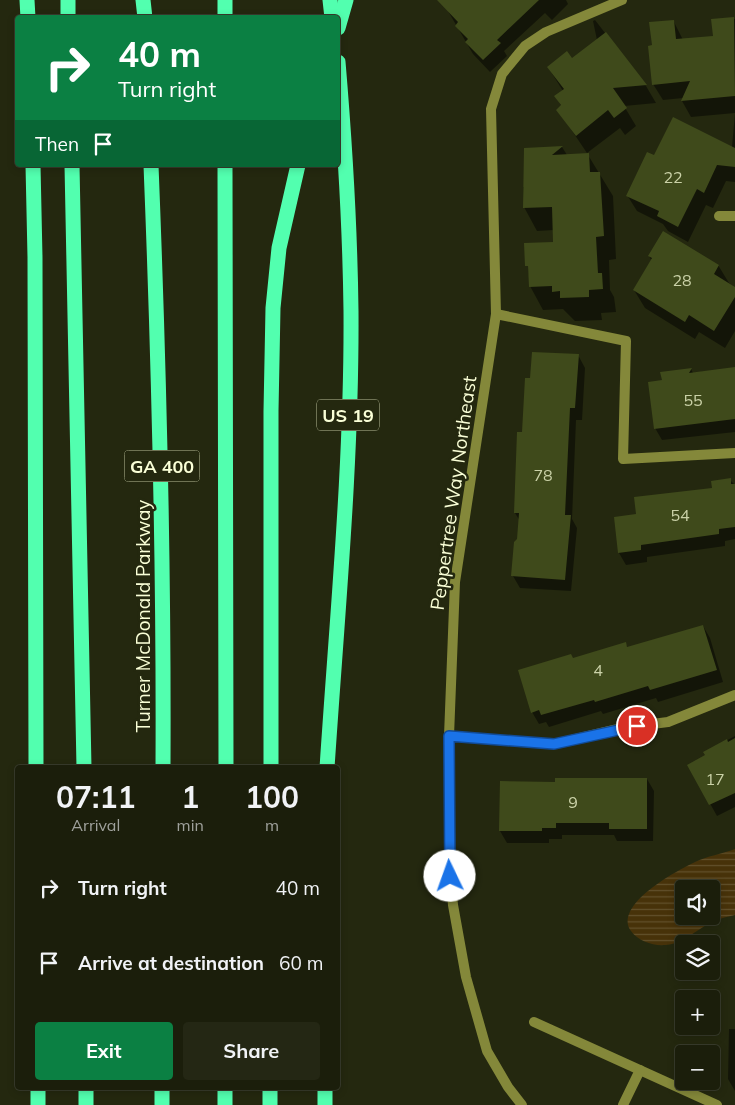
<!DOCTYPE html>
<meta charset="utf-8">
<style>
:root{--surface:#1b1e0b;--page:#242714;--text:#f1f3f6;--muted:#a0a29d;--line:#393c2c;--accent:#0b8043}
body{margin:0;font-family:Mulish,sans-serif;background:var(--page);color:var(--text);height:100vh;display:flex;flex-direction:column;font-size:19px;white-space:nowrap}
*{box-sizing:border-box;margin:0}
p{font-size:16px;color:var(--muted)}
.icon{flex:none;width:28px;height:28px;fill:none;stroke:currentColor;stroke-width:2;stroke-linecap:round;stroke-linejoin:round}
.map{position:relative;flex:1;overflow:hidden}
.drawer{position:absolute;left:15px;top:765px;width:325px;height:325px;display:flex;flex-direction:column;background:var(--surface);border-radius:5px;box-shadow:0 2px 8px #0003,0 0 0 1px var(--line)}
.drawer>*{flex:none}
.hud{position:absolute;left:15px;top:15px;width:325px;height:152px;border-radius:5px;box-shadow:0 2px 8px #0003,0 0 0 1px var(--line);background:#0b8043;color:#fff;overflow:hidden}
.fabs{position:absolute;left:675px;top:880px;display:grid;gap:10px}
.fabs a{display:grid;place-items:center;width:45px;height:45px;border-radius:5px;background:var(--surface);box-shadow:0 2px 8px #0003,0 0 0 1px var(--line);font-size:25px}
.pin{position:absolute;display:grid;place-items:center;width:42px;height:42px;color:#fff;margin:-21px;border:2px solid #fff;border-radius:50%;box-shadow:0 1px 5px #0007}
.me{position:absolute;width:55px;margin:-28px;rotate:357deg;stroke-linejoin:round;filter:drop-shadow(0 0 4px #0008)}
.turn{display:flex;align-items:center;gap:18px;height:105px;padding:0 20px;font-size:22px}
.turn .icon{width:65px;height:65px;stroke-width:2.5}
.turn b{display:block;font-size:35px;line-height:42px}
.then{display:flex;align-items:center;height:48px;padding:0 20px;background:#0003;gap:10px;font-size:19px}
.eta{display:flex;justify-content:space-evenly;align-items:center;height:85px;text-align:center}
.eta b{font-size:30px;font-weight:700;line-height:35px}
.primary-button{display:flex;gap:10px;margin-top:auto;padding:10px 20px}
.primary-button a{flex:1;height:58px;border-radius:5px;background:var(--accent);color:#fff;font-size:20px;font-weight:700;line-height:58px;text-align:center}
.primary-button a+a{background:var(--page);color:var(--text)}
ul{padding:0;list-style:none}
li{display:flex;align-items:center;gap:15px;height:75px;padding:0 20px}
li div{flex:1}
li b{display:block;font-size:19px}
li em{font-style:normal}
.map>svg:first-child{display:block}
.water{fill:url(#water-rules);fill-rule:evenodd}
.shadow{fill:#0007}
.building{fill:#3f4a1b}
.lines{fill:none;stroke-linecap:round;stroke-linejoin:round}
.service{stroke:#84883a;stroke-width:10}
.minor{stroke:#84883a;stroke-width:10}
.motorway{stroke:#52ffaf;stroke-width:15}
.route-casing{stroke:#114b97;stroke-width:12}
.route{stroke:#1a73e8;stroke-width:9}
.labels{text-anchor:middle;dominant-baseline:central;stroke-width:5;stroke-linejoin:round;paint-order:stroke}
.number-label{font-size:16px;fill:#cbd2a8}
.shield{fill:#24280f;stroke:#babe9b;stroke-width:1}
.shield-label{font-size:18px;font-weight:bold;fill:#faffd7}
.street-label{font-size:19px;fill:#faffd7;stroke:#24280f}
</style>
<div class="map">
<svg width="735" height="1105" viewBox="0 0 735 1105">
<defs>
<pattern id="water-rules" width="6" height="5" patternUnits="userSpaceOnUse" patternTransform="scale(1.25)"><rect width="6" height="5" fill="#473209"/><path d="M0 2.5h6" fill="none" stroke="#62512c"/></pattern>
</defs>
<rect width="100%" height="100%" fill="#24280f"/>
<path class="water" d="M735,849V915C727,917 717,919 710,923C696,930 681,945 665,945C653,946 638,941 631,931C613,905 676,871 695,862C707,856 722,854 735,849ZM684,889H711V916H684Z"/>
<g class="shadow">
<path d="M459,0H566L568,4L552,20L545,13L504,51L507,56L490,72L473,54L448,11Z"/>
<path d="M735,19V113L691,117L682,101L683,98L663,100L653,84L654,46L674,22L683,40L714,37L712,20Z"/>
<path d="M595,20L646,86L656,103L624,106L636,126L625,135L620,128L587,153L558,110L562,107L556,97L563,91L548,67L572,60L597,40L593,21Z"/>
<path d="M735,113V182L726,181L713,208L706,205L688,242L668,231L663,224L637,211L627,195L655,157L732,147Z"/>
<path d="M562,147L567,155H588L613,196L616,259L609,260L610,290L614,297L616,312L601,313L602,320L575,321L563,309L543,310L530,286L526,244L554,243V230L537,231L524,207L523,187H526L525,149Z"/>
<path d="M649,256L718,265L729,283L735,288V331L725,348L699,332L695,339L645,308L634,290L652,261Z"/>
<path d="M578,355L585,368L582,420H576L572,519L577,528L571,591L520,588L513,576L520,521L515,513L531,379Z"/>
<path d="M735,368V432L662,440L655,428L663,381L691,369L693,373Z"/>
<path d="M730,480L735,485V539L725,541V546L647,557V562L626,565L619,553L638,515L714,489Z"/>
<path d="M703,626L710,638L723,682L658,702L656,698L603,714L601,711L549,727L546,722L539,724L532,712L573,659L625,644L628,648Z"/>
<path d="M735,736V807L717,816L689,766L707,756L705,752Z"/>
<path d="M647,779L654,791L653,841H617L614,835H562V839H549V843H507L500,831Z"/>
<path d="M729,1029H735V1091L728,1079Z"/>
</g>
<g class="building">
<path d="M437,0H539L497,40L501,43L483,60L465,42L468,39L455,26L458,22Z"/>
<path d="M734,17L735,96L681,101L690,81L652,85L648,46L652,45L649,22L674,20L676,39L713,36L711,19Z"/>
<path d="M606,32L647,85L613,88L627,108L614,118L608,110L576,136L556,110L561,105L554,96L564,89L547,67L567,51L572,58Z"/>
<path d="M673,117L735,148V167L717,165L704,193L697,189L678,227L657,216L659,211L626,196L647,152L654,155Z"/>
<path d="M563,146L552,155L589,153L590,172H600L604,236L596,237L598,273H602L603,289L589,290V297L560,298V291L552,292V286L529,287L528,266H525L524,243L553,242L552,207L523,208L524,148Z"/>
<path d="M663,231L719,265L714,274L735,287V297L714,331L689,315L685,322L633,290L652,258L648,256Z"/>
<path d="M532,352L579,354L575,408H570L565,515H571L565,580L511,576L514,542L517,539L519,513H514L517,432H522L525,378H530Z"/>
<path d="M735,367V419L654,429L648,382L662,380L660,372L692,368L689,373Z"/>
<path d="M731,478V484H735V527L719,529V534L641,545V550L618,553L614,517L636,514L634,497L712,488L711,481Z"/>
<path d="M703,625L717,670L650,690L648,686L595,702L594,700L541,715L539,710L531,713L518,670L571,654L573,658L626,642L627,647Z"/>
<path d="M735,738V793L709,805L687,765L705,755L703,752L727,739L728,742Z"/>
<path d="M555,778H647V829H609V823H556V828H542V831H499L500,781L555,782Z"/>
</g>
<g class="lines">
<g class="service">
<path d="M534,1022L717,1105"/>
<path d="M623,1105L640,1070"/>
</g>
<g class="minor">
<path d="M719,216H735"/>
<path d="M496,314L626,341L623,459L735,453"/>
<path d="M449,736L554,744L621,728L668,722L735,695"/>
<path d="M522,1105L508,1087L487,1051L466,977L453,905L449,862V736L455,582L496,314L491,109L502,74L525,46L546,32L622,0"/>
</g>
<g class="motorway">
<path d="M27,0L28,18"/>
<path d="M68,0V18"/>
<path d="M143,0L145,18"/>
<path d="M225,0V18"/>
<path d="M330,0L332,18"/>
<path d="M338,28L346,0"/>
<path d="M33,165L35,257L36,768"/>
<path d="M72,165L84,768"/>
<path d="M151,165C159,366 164,566 163,768"/>
<path d="M225,165L226,768"/>
<path d="M271,768V411L273,308L279,248L298,165"/>
<path d="M327,768C337,616 352,463 351,311C350,228 345,145 338,62"/>
<path d="M38,1088V1105"/>
<path d="M86,1088V1105"/>
<path d="M162,1088V1105"/>
<path d="M325,1088V1105"/>
<path d="M225,1105V1088"/>
<path d="M270,1105V1088"/>
</g>
</g>
<g class="lines">
<defs>
<path id="route" d="M450,876L449,736L554,744L637,726"/>
</defs>
<use href="#route" class="route-casing"/>
<use href="#route" class="route"/>
</g>
<g class="labels">
<g class="number-label">
<text x="673" y="177">22</text>
<text x="682" y="280">28</text>
<text x="693" y="400">55</text>
<text x="543" y="475">78</text>
<text x="680" y="515">54</text>
<text x="598" y="670">4</text>
<text x="715" y="779">17</text>
<text x="573" y="802">9</text>
</g>
<g class="shield">
<rect x="317" y="399.5" width="62" height="31" rx="4"/>
<rect x="124.5" y="450.5" width="75" height="31" rx="4"/>
</g>
<g class="shield-label">
<text x="348" y="415">US 19</text>
<text x="162" y="466">GA 400</text>
</g>
<g class="street-label">
<text transform="translate(453 493) rotate(-82)">Peppertree Way Northeast</text>
<text transform="translate(143 616) rotate(-90)">Turner McDonald Parkway</text>
</g>
</g>
</svg>
<div class="fabs">
<a><svg class="icon" aria-label="sound" viewBox="0 0 24 24"><path d="M4 9h4l5-4v14l-5-4H4zM17 9q2 3 0 6"/></svg></a>
<a><svg class="icon" aria-label="layers" viewBox="0 0 24 24"><path d="M12 4l9 5-9 5-9-5zM3 14l9 5 9-5"/></svg></a>
<a>+</a>
<a>−</a>
</div>
<div class="pin" style="left:637px;top:726px;background:#d93025"><svg class="icon" aria-label="arrive" viewBox="0 0 24 24"><path d="M6 21V4h12l-3 4 3 4H6"/></svg></div>
<svg class="me" style="left:450px;top:876px" viewBox="-20 -20 40 40"><circle r="19" fill="#fff"/><path d="M0-13L10 11 0 6-10 11z" fill="#1a73e8"/></svg>
<div class="hud">
<div class="turn"><svg class="icon" aria-label="right" viewBox="0 0 24 24"><path d="M7 20v-9h11M14 6l5 5-5 5"/></svg><div><b>40 m</b>Turn right</div></div>
<div class="then">Then<svg class="icon" aria-label="arrive" viewBox="0 0 24 24"><path d="M6 21V4h12l-3 4 3 4H6"/></svg></div>
</div>
<section class="drawer">
<div class="eta">
<div><b>07:11</b><p>Arrival</p></div>
<div><b>1</b><p>min</p></div>
<div><b>100</b><p>m</p></div>
</div>
<ul>
<li><svg class="icon" aria-label="right" viewBox="0 0 24 24"><path d="M7 20v-9h11M14 6l5 5-5 5"/></svg><div><b>Turn right</b></div><em>40 m</em></li>
<li><svg class="icon" aria-label="arrive" viewBox="0 0 24 24"><path d="M6 21V4h12l-3 4 3 4H6"/></svg><div><b>Arrive at destination</b></div><em>60 m</em></li>
</ul>
<div class="primary-button"><a>Exit</a><a>Share</a></div>
</section>
</div>
